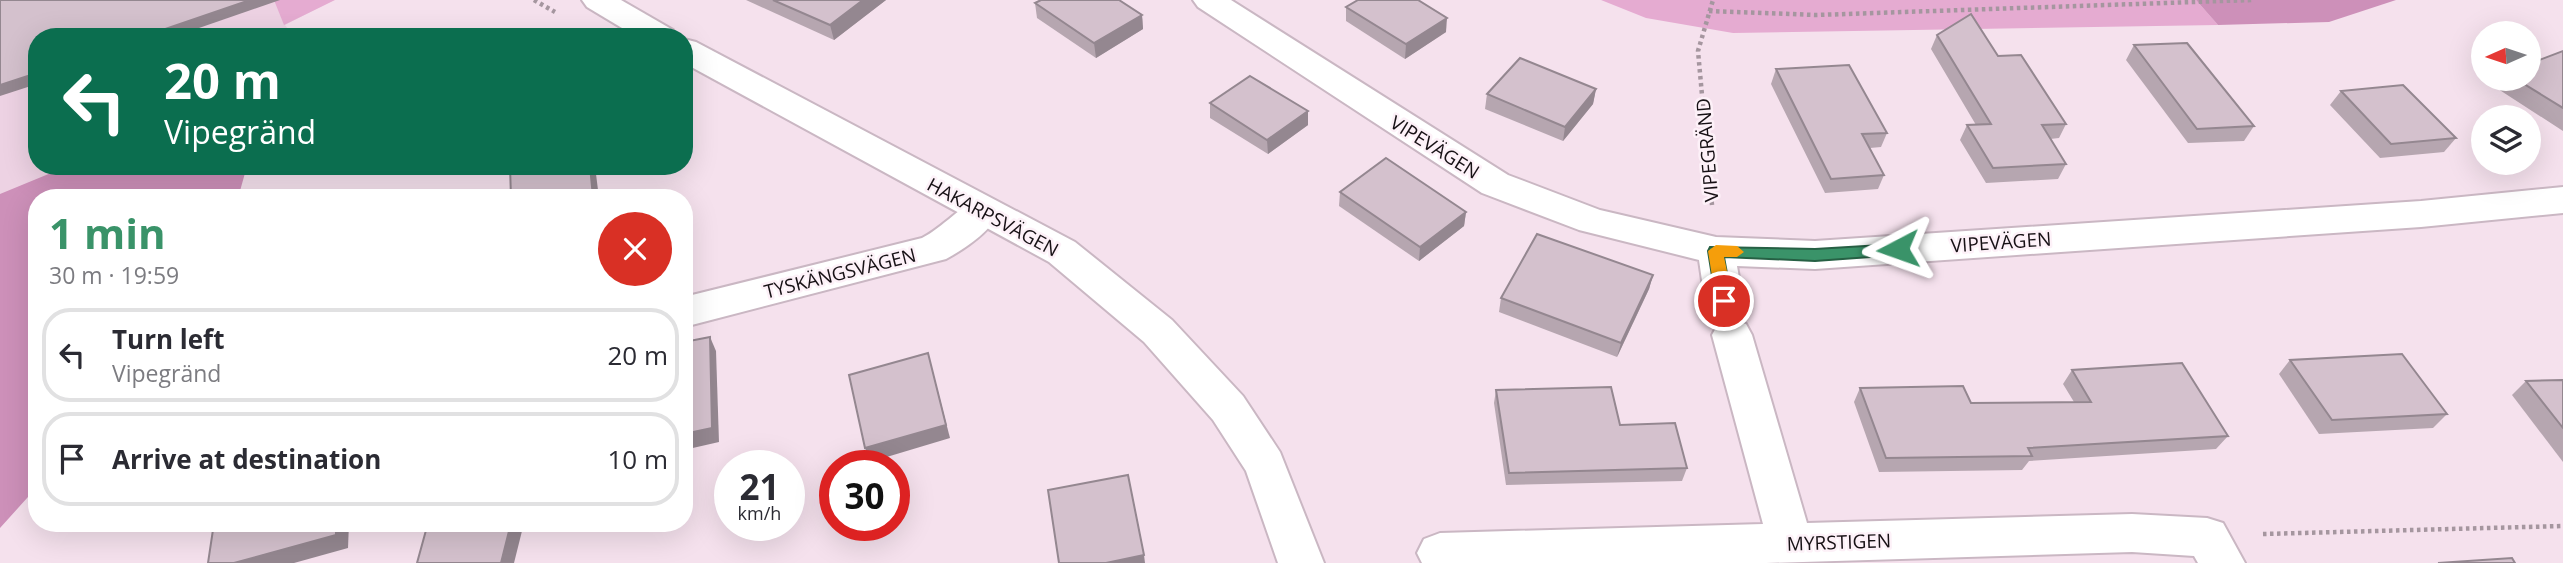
<!DOCTYPE html>
<meta charset="utf-8">
<style>
:root{--surface:#fff;--page:#f7f7f7;--text:#2b2b33;--muted:#7c7c81;--line:#e1e1e2;--accent:#3a9369}
body{margin:0;font-family:"Open Sans",sans-serif;background:var(--page);color:var(--text);height:100vh;display:flex;flex-direction:column;font-size:26px;white-space:nowrap}
*{box-sizing:border-box;margin:0}
p{font-size:23px;color:var(--muted)}
.icon{flex:none;width:38px;height:38px;fill:none;stroke:currentColor;stroke-width:2;stroke-linecap:round;stroke-linejoin:round}
.map{position:relative;flex:1;overflow:hidden}
.drawer{position:absolute;left:28px;top:189px;width:665px;height:343px;display:flex;flex-direction:column;background:var(--surface);border-radius:28px;box-shadow:0 7px 28px #0002}
.drawer>*{flex:none}
.top-card{position:absolute;left:28px;top:28px;width:665px;height:147px;border-radius:28px;box-shadow:0 7px 28px #0002;background:#0b6e4f;color:#fff;overflow:hidden}
.needle{width:46px;rotate:267deg}
.buttons{position:absolute;left:2471px;top:21px;display:grid;gap:14px}
.buttons a{display:grid;place-items:center;width:70px;height:70px;border-radius:50%;background:var(--surface);box-shadow:0 7px 28px #0002;font-size:35px}
.speed{position:absolute;left:714px;top:450px;display:flex;gap:14px;font-size:35px;font-weight:700;text-align:center}
.speed>*{display:grid;place-content:center;width:91px;height:91px;border-radius:50%;background:var(--surface);box-shadow:0 7px 28px #0002;line-height:1}
.speed small{font-size:18px;font-weight:400}
.speed .limit{border:10px solid #d22;background:#fff;color:#111}
.pin{position:absolute;display:grid;place-items:center;width:60px;height:60px;color:#fff;margin:-30px;border:4px solid #fff;border-radius:50%;box-shadow:0 2px 7px #0007}
.me{position:absolute;width:77px;margin:-38px;rotate:266deg;stroke-linejoin:round;filter:drop-shadow(0 0 5px #0008)}
.turn{display:flex;align-items:center;gap:24px;height:147px;padding:0 21px;font-size:32px}
.turn .icon{width:91px;height:91px;stroke-width:2.5}
.turn b{display:block;font-size:49px;line-height:60px}
.round{display:grid;place-items:center;flex:none;width:74px;height:74px;border-radius:37px;background:var(--page)}
.headline{display:flex;align-items:center;justify-content:space-between;height:119px;padding:0 21px}
h1{font-size:42px;font-weight:700;line-height:52px;color:var(--accent)}
ul{padding:0;list-style:none}
li{display:flex;align-items:center;gap:21px;height:94px;margin:0 14px 10px;padding:0 7px;border:4px solid var(--line);border-radius:28px}
li div{flex:1}
li b{display:block;font-size:26px}
li em{font-style:normal}
.map>svg:first-child{display:block}
.built{fill:#edd2e3}
.green{fill:#e5abd1}
.forest{fill:#cd90b9}
.lines{fill:none;stroke-linecap:round;stroke-linejoin:round}
.minor-casing{stroke:#cab7c3;stroke-width:4}
.tertiary-casing{stroke:#cab7c3;stroke-width:4}
.path{stroke:#a5969f;stroke-width:4.5;stroke-dasharray:3.5 3.5;stroke-linecap:butt}
.minor{fill:#fff;fill-rule:evenodd}
.tertiary{fill:#fff;fill-rule:evenodd}
.wall{fill:#b6a6b0}
.shaded-wall{fill:#948790}
.building{fill:#d4c1cd;stroke:#948790;stroke-width:2}
.route{fill:#3a9369;stroke:#266044;stroke-width:2}
.slow{fill:#f59e0b}
.labels{text-anchor:middle;dominant-baseline:central;stroke-width:5;stroke-linejoin:round;paint-order:stroke}
.street-label{font-size:19px;fill:#171115;stroke:#fdf1f8}
</style>
<div class="map">
<svg width="2563" height="563" viewBox="0 0 2563 563">
<rect width="100%" height="100%" fill="#f5e1ed"/>
<path class="built" d="M0,0H334L285,25L294,37H37V166H139L37,198L0,301Z"/>
<g class="green">
<path d="M274,0H335L284,25Z"/>
<path d="M1601,0H2196L2218,25L1733,33L1646,18Z"/>
</g>
<g class="forest">
<path d="M2196,0H2396L2329,22L2218,25Z"/>
<path d="M68,166H247L238,198H37V487L0,528V194Z"/>
</g>
<g class="lines">
<defs>
<g id="minor">
<path d="M1193,0H1231L1508,175L1600,210L1716,237L1815,241L2421,201L2563,187V213L2421,227L1815,269L1737,266L1743,301L1738,311L1724,316L1710,311L1705,301L1699,260L1579,230L1482,193L1198,7Z"/>
<path d="M983,198L996,202L1001,211C989,232 968,247 946,259L684,327V297L922,238C944,227 960,205 983,198Z"/>
<path d="M1732,320L1746,324L1752,335L1807,523L2132,514L2207,518L2223,523L2245,563H2198L2194,556L2132,552L1766,563H1422L1417,553L1424,539L1440,533L1763,524L1712,335L1718,324Z"/>
</g>
<g id="tertiary">
<path d="M582,0H621L673,30L677,37H637L587,7Z"/>
<path d="M684,39L696,42L1075,242L1172,320L1243,396L1280,452L1324,563H1278L1246,471L1213,420L1144,342L1049,262L684,63Z"/>
</g>
</defs>
<use href="#minor" class="minor-casing"/>
<use href="#tertiary" class="tertiary-casing"/>
<g class="path">
<path d="M534,0L555,12"/>
<path d="M1709,11L1817,15L2252,0"/>
<path d="M1712,205L1698,51L1713,0"/>
<path d="M2263,534L2563,526"/>
</g>
<use href="#minor" class="minor"/>
<use href="#tertiary" class="tertiary"/>
</g>
<g class="wall">
<path d="M746,0H886L834,40Z"/>
<path d="M1035,3L1142,15L1143,29L1096,58L1037,18Z"/>
<path d="M1346,7L1446,32L1405,59L1346,21Z"/>
<path d="M1937,35L1998,56L2066,124L2059,138L2050,139L2066,164L2058,179L1986,183L1960,140L1967,125H1976L1931,49Z"/>
<path d="M2134,45L2254,126L2244,141L2188,143L2126,60Z"/>
<path d="M2563,51V131L2495,87L2502,79H2529Z"/>
<path d="M1776,69L1887,133L1881,147L1870,148L1884,175L1878,189L1825,193L1771,84Z"/>
<path d="M1596,89L1593,104L1563,141L1485,109L1487,94Z"/>
<path d="M2341,91L2456,138L2444,152L2380,158L2330,105Z"/>
<path d="M1210,103L1308,111V125L1268,154L1210,118Z"/>
<path d="M1340,192L1466,212L1464,226L1419,261L1339,206Z"/>
<path d="M1653,275L1649,289L1617,357L1499,312L1501,298Z"/>
<path d="M2290,360L2447,414L2433,428L2319,434L2279,374Z"/>
<path d="M2072,370L2228,436L2216,449L2029,461L2022,470L1879,472L1854,402L1860,388L1971,403L2074,402L2063,384Z"/>
<path d="M2563,380V462L2512,395L2526,381Z"/>
<path d="M1496,390L1620,425L1687,468L1682,481L1506,485L1494,403Z"/>
</g>
<g class="shaded-wall">
<path d="M250,0H280L173,37H142Z"/>
<path d="M863,0H886L834,40L830,25Z"/>
<path d="M1142,15L1143,29L1096,58L1094,43Z"/>
<path d="M1447,18L1446,32L1405,59L1406,44Z"/>
<path d="M37,73V84L0,96V85Z"/>
<path d="M1596,89L1593,104L1563,141L1565,127Z"/>
<path d="M1308,111V125L1268,154L1267,140Z"/>
<path d="M590,166H595L599,198H589Z"/>
<path d="M1466,212L1464,226L1419,261L1420,247Z"/>
<path d="M1653,275L1649,289L1617,357L1621,343Z"/>
<path d="M710,337L716,351L719,442L684,450V434Z"/>
<path d="M928,353L950,438L870,462L865,448Z"/>
<path d="M336,523H349L348,548L294,563H234Z"/>
<path d="M511,523H524L514,563H501Z"/>
<path d="M1144,555L1145,563H1106Z"/>
</g>
<g class="building">
<path d="M0,0H250L142,37H37V73L0,85Z"/>
<path d="M773,0H863L830,25Z"/>
<path d="M1041,0H1119L1142,15L1094,43L1035,3Z"/>
<path d="M1358,0H1418L1447,18L1406,44L1346,7Z"/>
<path d="M1971,14L1998,56L2021,55L2066,124L2042,125L2066,164L1993,168L1967,125L1991,124L1937,35Z"/>
<path d="M2187,43L2254,126L2197,129L2134,45Z"/>
<path d="M2563,51V108L2516,79H2529V64Z"/>
<path d="M1520,58L1596,89L1565,127L1487,94Z"/>
<path d="M1849,65L1887,133L1862,134L1884,175L1831,179L1776,69Z"/>
<path d="M1250,76L1308,111L1267,140L1210,103Z"/>
<path d="M2403,85L2456,138L2391,144L2341,91Z"/>
<path d="M1386,158L1466,212L1420,247L1340,192Z"/>
<path d="M510,166H590L593,197L511,198Z"/>
<path d="M1537,234L1653,275L1621,343L1501,298Z"/>
<path d="M710,337L712,428L684,434V342Z"/>
<path d="M928,353L946,425L865,448L849,375Z"/>
<path d="M2402,354L2447,414L2332,420L2290,360Z"/>
<path d="M2182,363L2228,436L2028,448L2032,456L1886,458L1860,388L1963,386L1971,403L2091,402L2072,370Z"/>
<path d="M2563,380V428L2526,381Z"/>
<path d="M1611,387L1620,425L1675,423L1687,468L1509,473L1496,390Z"/>
<path d="M1128,475L1144,555L1106,563H1059L1048,490Z"/>
<path d="M214,523H336V535L234,563H208Z"/>
<path d="M428,523H511L501,563H417Z"/>
<path d="M2512,558L2515,563H2438Z"/>
</g>
<path class="route" d="M1898,244L1905,249L1898,255L1815,261L1724,257L1732,301L1724,307L1716,301L1708,251L1710,247L1815,249Z"/>
<path class="slow" d="M1716,245L1737,246L1744,252L1737,257H1724L1728,276L1720,282L1712,276L1708,251Z"/>
<g class="labels">
<g class="street-label">
<text transform="translate(1435 147) rotate(32)">VIPEVÄGEN</text>
<text transform="translate(1707 150) rotate(-95)">VIPEGRÄND</text>
<text transform="translate(993 217) rotate(28)">HAKARPSVÄGEN</text>
<text transform="translate(2001 242) rotate(-4)">VIPEVÄGEN</text>
<text transform="translate(840 273) rotate(-14)">TYSKÄNGSVÄGEN</text>
<text transform="translate(1839 542) rotate(-2)">MYRSTIGEN</text>
</g>
</g>
</svg>
<div class="buttons">
<a><svg class="needle" viewBox="-14 -14 28 28"><path d="M0-13l5 13h-10z" fill="#e53935"/><path d="M0 13l5-13h-10z" fill="#7c7c81"/></svg></a>
<a><svg class="icon" aria-label="layers" viewBox="0 0 24 24"><path d="M12 4l9 5-9 5-9-5zM3 14l9 5 9-5"/></svg></a>
</div>
<div class="speed"><div>21<small>km/h</small></div><div class="limit">30</div></div>
<div class="pin" style="left:1724px;top:301px;background:#d93025"><svg class="icon" aria-label="arrive" viewBox="0 0 24 24"><path d="M6 21V4h12l-3 4 3 4H6"/></svg></div>
<svg class="me" style="left:1898px;top:249px" viewBox="-20 -20 40 40"><path d="M0-17L14 15 0 8-14 15z" fill="#3a9369" stroke="#fff" stroke-width="4"/></svg>
<div class="top-card">
<div class="turn"><svg class="icon" aria-label="left" viewBox="0 0 24 24"><path d="M17 20v-9H6M10 6l-5 5 5 5"/></svg><div><b>20 m</b>Vipegränd</div></div>
</div>
<section class="drawer">
<div class="headline"><div><h1>1 min</h1><p>30 m · 19:59</p></div><a class="round" style="background:#d93025;color:#fff"><svg class="icon" aria-label="close" viewBox="0 0 24 24"><path d="M6 6l12 12M18 6L6 18"/></svg></a></div>
<ul>
<li><svg class="icon" aria-label="left" viewBox="0 0 24 24"><path d="M17 20v-9H6M10 6l-5 5 5 5"/></svg><div><b>Turn left</b><p>Vipegränd</p></div><em>20 m</em></li>
<li><svg class="icon" aria-label="arrive" viewBox="0 0 24 24"><path d="M6 21V4h12l-3 4 3 4H6"/></svg><div><b>Arrive at destination</b></div><em>10 m</em></li>
</ul>
</section>
</div>
